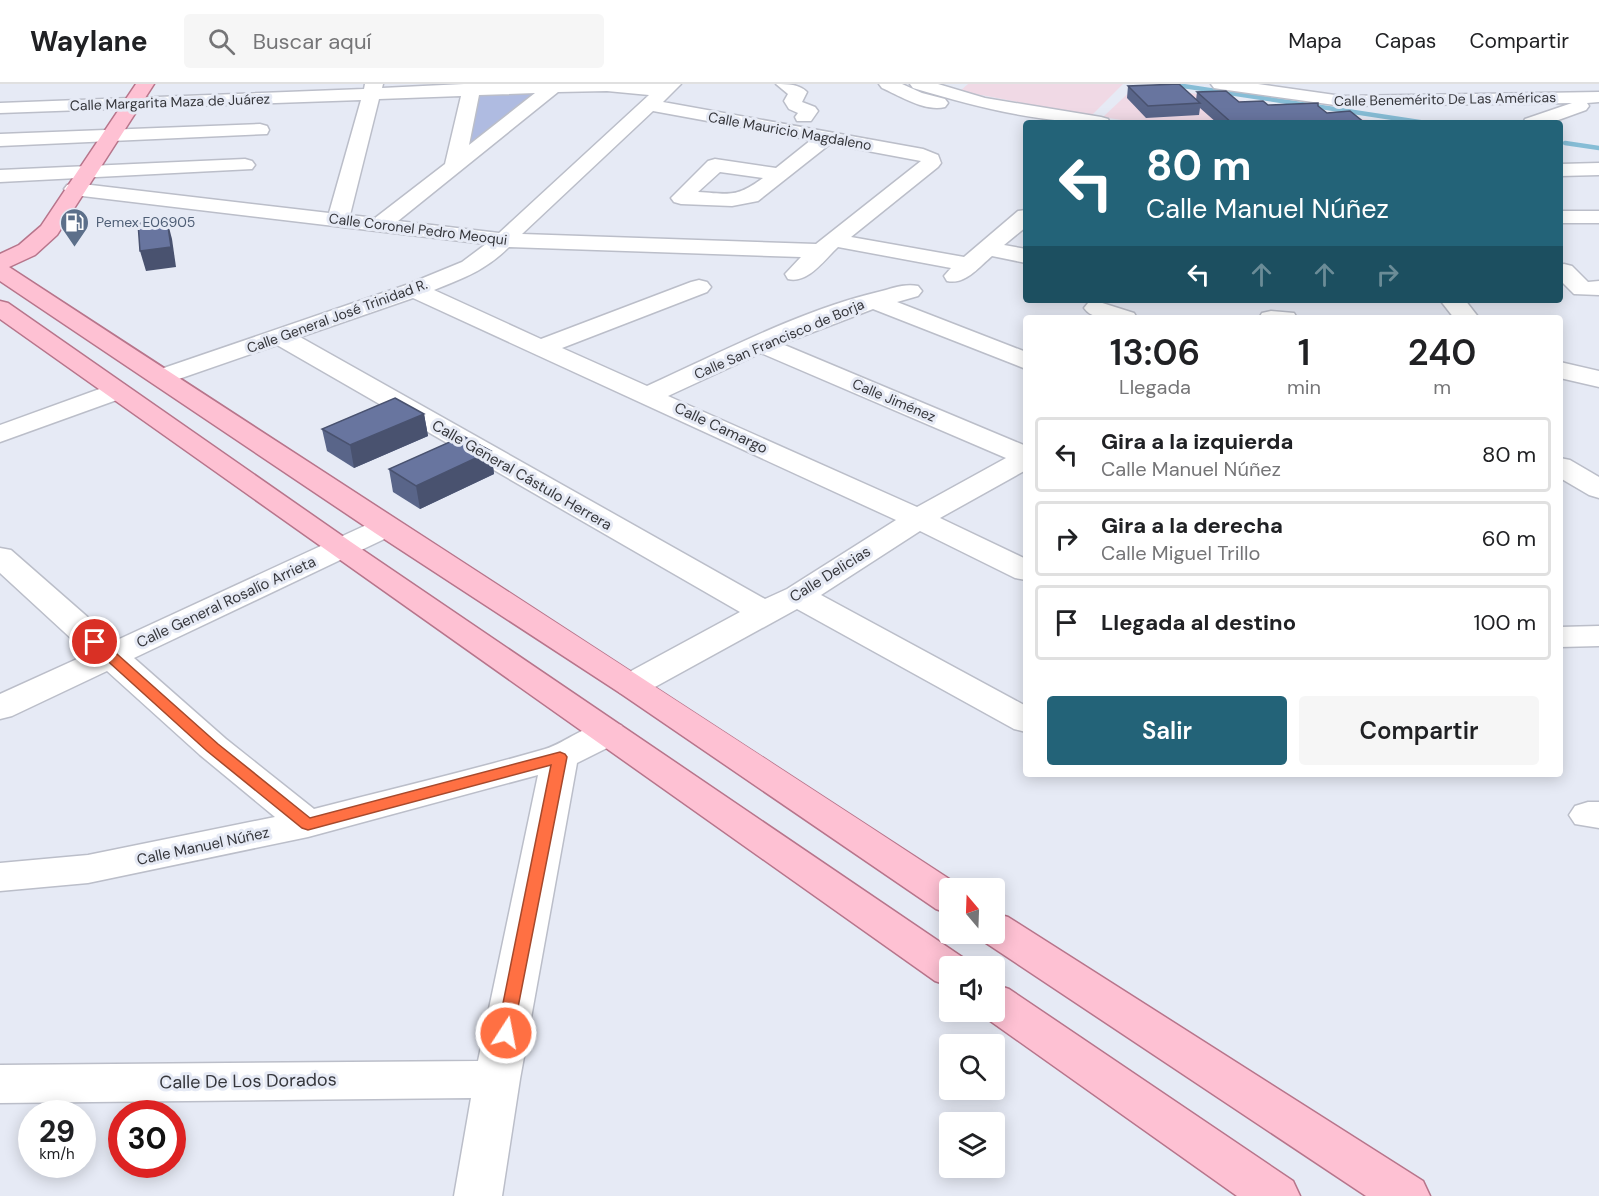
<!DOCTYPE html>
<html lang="es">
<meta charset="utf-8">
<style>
:root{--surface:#fff;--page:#f6f6f6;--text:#202124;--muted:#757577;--line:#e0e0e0;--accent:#236378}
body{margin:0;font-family:"DM Sans",sans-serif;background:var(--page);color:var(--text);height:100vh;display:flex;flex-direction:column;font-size:22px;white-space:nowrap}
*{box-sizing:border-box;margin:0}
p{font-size:20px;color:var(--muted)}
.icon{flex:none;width:33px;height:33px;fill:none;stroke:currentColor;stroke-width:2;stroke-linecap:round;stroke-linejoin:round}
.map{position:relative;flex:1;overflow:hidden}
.side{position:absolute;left:1023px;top:231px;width:540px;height:462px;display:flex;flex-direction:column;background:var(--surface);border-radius:6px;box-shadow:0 3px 15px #0003}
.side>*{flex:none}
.banner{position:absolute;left:1023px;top:36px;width:540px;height:183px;border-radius:6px;box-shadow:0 3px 15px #0003;background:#236378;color:#fff;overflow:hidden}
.needle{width:39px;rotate:341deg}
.tools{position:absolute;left:939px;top:794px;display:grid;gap:12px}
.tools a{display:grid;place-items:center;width:66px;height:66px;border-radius:6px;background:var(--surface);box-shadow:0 3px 15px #0003;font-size:30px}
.speed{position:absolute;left:18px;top:1016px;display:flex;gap:12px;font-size:30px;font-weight:700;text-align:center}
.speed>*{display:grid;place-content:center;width:78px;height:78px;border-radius:50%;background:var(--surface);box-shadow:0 3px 15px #0003;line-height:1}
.speed small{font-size:15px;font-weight:400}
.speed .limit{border:9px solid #d22;background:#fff;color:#111}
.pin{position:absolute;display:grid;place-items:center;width:51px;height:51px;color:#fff;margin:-26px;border:3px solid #fff;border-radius:50%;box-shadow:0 2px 6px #0007}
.me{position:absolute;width:66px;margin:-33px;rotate:11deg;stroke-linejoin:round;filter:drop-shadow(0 0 4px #0008)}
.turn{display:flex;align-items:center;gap:21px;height:126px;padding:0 24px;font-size:27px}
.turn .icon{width:78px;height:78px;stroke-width:2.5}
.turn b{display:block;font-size:42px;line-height:51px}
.lanes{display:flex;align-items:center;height:57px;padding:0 24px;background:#0003;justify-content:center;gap:30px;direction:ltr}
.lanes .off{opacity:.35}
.eta{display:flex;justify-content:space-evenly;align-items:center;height:102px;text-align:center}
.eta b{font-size:36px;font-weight:600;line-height:42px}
.primary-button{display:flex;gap:12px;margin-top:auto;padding:12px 24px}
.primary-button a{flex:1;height:69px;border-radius:6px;background:var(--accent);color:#fff;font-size:24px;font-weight:600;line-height:69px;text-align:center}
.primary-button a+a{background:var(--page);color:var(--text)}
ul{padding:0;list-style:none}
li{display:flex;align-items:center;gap:18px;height:75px;margin:0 12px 9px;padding:0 12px;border:3px solid var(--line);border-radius:6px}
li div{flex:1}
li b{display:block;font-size:22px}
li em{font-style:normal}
header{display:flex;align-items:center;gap:36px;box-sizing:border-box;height:84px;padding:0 30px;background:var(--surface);border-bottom:2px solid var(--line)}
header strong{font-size:28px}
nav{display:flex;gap:33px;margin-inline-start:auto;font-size:21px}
.search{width:420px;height:54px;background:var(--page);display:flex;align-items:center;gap:15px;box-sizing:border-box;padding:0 21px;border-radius:6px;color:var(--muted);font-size:22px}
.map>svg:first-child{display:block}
.education{fill:#f0d9e5}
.green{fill:#afbbe1}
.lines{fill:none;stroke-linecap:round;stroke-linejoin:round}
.stream{stroke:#86bdd6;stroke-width:4.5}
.minor-casing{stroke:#bbbec9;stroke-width:3}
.major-casing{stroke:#b7758b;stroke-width:3}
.minor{fill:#fff;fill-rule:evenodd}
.major{fill:#fec1d3;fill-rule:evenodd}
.wall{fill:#596589}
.shaded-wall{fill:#49526f}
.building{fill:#68759f;stroke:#49526f;stroke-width:1.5}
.route{fill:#ff7043;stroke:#a6492c;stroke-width:1.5}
.labels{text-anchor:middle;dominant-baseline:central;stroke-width:6;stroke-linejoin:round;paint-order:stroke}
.far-street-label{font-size:14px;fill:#35363b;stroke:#e6eaf5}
.far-service-label{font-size:14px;fill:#4e5e75;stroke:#e6eaf5;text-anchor:start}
.street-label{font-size:15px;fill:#35363b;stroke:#e6eaf5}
.near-street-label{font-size:18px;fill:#35363b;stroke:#e6eaf5}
</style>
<header>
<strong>Waylane</strong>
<div class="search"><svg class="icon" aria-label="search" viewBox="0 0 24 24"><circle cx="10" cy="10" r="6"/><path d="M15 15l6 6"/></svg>Buscar aquí</div>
<nav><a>Mapa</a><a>Capas</a><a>Compartir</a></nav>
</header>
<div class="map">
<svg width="1599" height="1112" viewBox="0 0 1599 1112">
<rect width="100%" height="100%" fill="#e6eaf5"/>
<g class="education">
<path d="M968,0H1123L1091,32L960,7Z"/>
<path d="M1137,1L1389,39H1140L1103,33Z"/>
</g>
<path class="green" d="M539,7L469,63L476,10Z"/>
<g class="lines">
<g class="stream">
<path d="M1170,0L1426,39"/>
<path d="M1565,59L1599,64"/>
</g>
<defs>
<g id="minor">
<path d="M365,0H383L382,4L464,0H681L663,18L923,65L938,71L941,79L938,83L851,153L964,173L1018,127L1026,126V143L1004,161L1026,165V179L992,172C978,184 965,201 947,197L944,192L951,184L838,163C824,176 808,200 788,195L785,190L801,173L509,163C486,186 464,194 434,206L541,255L691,198L699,196L707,198L711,203L707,208L562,264L647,302C720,269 801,226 878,208C891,205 904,199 918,202L922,207L918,212L897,218L1026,268V285L873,225L782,260L1026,362V386L940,434L1026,475V496L1015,494L920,447L821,511L1026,622V648L1014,645L797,525L644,609L632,612L620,609L615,601L620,593L740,528L277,261L170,298L161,301L152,298L148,293L152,288L406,201L462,178L486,160L74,111L67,109L64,105L67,101L74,99L329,129L361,16L0,29V19L364,5ZM607,7L649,11L499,149L398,137L558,8ZM535,9L469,61L479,11ZM461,12L445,80L375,134L350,131L379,15ZM653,27L811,56L776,84L715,75L708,77L671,114L674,118L681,120L732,122L758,117L830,60L921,77L816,160L522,150ZM720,88L763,94C736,114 730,110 698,108ZM413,214L896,436L787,505L765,515L300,253ZM761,269L1006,374L917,423L668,312Z"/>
<path d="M776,0C788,0 799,0 807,8L802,18L815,23L818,27L811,37H797L795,33L798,29L789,25L784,17L788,10Z"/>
<path d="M879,0H902L922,9L945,15L948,19L945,23C925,28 900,12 882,4Z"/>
<path d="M910,0H938L985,14L1101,33L1108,35L1110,39C1039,39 980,24 913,4Z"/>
<path d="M1211,0H1258L1342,12L1599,8V18L1587,19L1589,22L1586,26L1550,39H1523L1525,35L1572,19L1342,22L1220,5L1214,4Z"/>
<path d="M260,40L267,42L269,46L267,50L0,62V50Z"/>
<path d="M245,75L252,77L255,81L252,85L0,98V86Z"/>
<path d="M1599,79V91L1560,92V80Z"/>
<rect x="1560" y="127" width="39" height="12"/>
<path d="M1564,180L1572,182L1588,198L1599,197V211L1574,210L1560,196V181Z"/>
<path d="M1440,216H1465L1479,234H1454Z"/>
<path d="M1096,217L1134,229L1137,234C1121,234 1094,239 1084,224L1088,219Z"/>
<path d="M1271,227L1294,229L1297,234H1259L1262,229Z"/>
<path d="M1560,278L1599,287V303L1560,294Z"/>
<path d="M116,299L125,301L129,307L125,313L0,358V341Z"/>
<path d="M1560,374L1570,376L1599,393V414L1589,411L1560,394Z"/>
<path d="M386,434L397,437L401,443L397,449L134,574L226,655L314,725C391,705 469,687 545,665C571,657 591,633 621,641L626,649L621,657L577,679L520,995L502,1112H454L471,1014L0,1019V981L478,977L538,691L308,753L88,799L0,807V779L88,771L275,733L200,671L107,587L12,632L0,635V610L88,570L0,489V464L11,466L115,557L375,437Z"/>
<path d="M1599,542V562L1560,563V543Z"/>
<path d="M1588,718H1599V744L1575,740L1569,731L1575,722Z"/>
</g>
<g id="major">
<path d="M136,0H154L57,151L35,171L9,183C326,391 646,595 963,804H950V830L936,825L620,609L375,449L0,197V170L19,161L41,142Z"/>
<path d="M0,217L8,219L351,458L965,875L969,882H950V902L935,897L0,235Z"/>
<path d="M994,829L1008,833L1423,1097L1430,1112H1366L980,855L976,849H994Z"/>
<path d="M994,900L1009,905L1293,1097L1300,1112H1237L979,929L978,927H994Z"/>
</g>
</defs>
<use href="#minor" class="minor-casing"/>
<use href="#major" class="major-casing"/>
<use href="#minor" class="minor"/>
<use href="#major" class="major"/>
</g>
<g class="wall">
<path d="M1128,2L1196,16L1197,8L1239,18L1268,21L1318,22L1327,29L1365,39H1217L1200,24L1199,31L1146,34L1127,14Z"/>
<path d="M424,330L428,352L354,384L327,367L322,345Z"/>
<path d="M491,367L494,390L420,425L393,408L389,385Z"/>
</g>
<g class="shaded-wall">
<path d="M167,136L172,155L176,183L146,187L140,167Z"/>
<path d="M424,330L428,352L354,384L350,361Z"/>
<path d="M491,367L494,390L420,425L416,402Z"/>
</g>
<g class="building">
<path d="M1179,0L1200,19L1148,22L1128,2Z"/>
<path d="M1226,7L1239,18L1263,17L1268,21L1318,19V22L1327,29L1350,27L1365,39H1232L1197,8Z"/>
<path d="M167,136L171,163L140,167L138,139Z"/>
<path d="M395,314L424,330L350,361L322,345Z"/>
<path d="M463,352L491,367L416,402L389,385Z"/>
</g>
<path class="route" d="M95,554L100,555L218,660L310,734L560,668L565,670L567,673L512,954L506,956L500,954L497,949L551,681L308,746L302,744L207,667L90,561L88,558Z"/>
<defs>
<symbol id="fuel-pin" viewBox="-11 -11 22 30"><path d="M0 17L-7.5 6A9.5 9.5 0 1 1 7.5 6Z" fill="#5c6f8a" stroke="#e6eaf5"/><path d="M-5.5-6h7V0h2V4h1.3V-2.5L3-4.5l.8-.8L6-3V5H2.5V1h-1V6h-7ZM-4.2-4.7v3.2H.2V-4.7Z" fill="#fff"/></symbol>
</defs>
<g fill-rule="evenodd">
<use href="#fuel-pin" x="58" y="122" width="33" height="45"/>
</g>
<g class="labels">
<g class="far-street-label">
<text transform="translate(1445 15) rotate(-1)">Calle Benemérito De Las Américas</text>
<text transform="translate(170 18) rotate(-2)">Calle Margarita Maza de Juárez</text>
<text transform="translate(790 47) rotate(10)">Calle Mauricio Magdaleno</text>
<text transform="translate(418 145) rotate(7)">Calle Coronel Pedro Meoqui</text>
<text transform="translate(337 232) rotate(-20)">Calle General José Trinidad R.</text>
<text transform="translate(779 255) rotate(-23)">Calle San Francisco de Borja</text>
<text transform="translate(894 316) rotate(23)">Calle Jiménez</text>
</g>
<g class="far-service-label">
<text x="96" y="138">Pemex E06905</text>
</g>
<g class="street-label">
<text transform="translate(721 344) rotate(25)">Calle Camargo</text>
<text transform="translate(522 391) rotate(30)">Calle General Cástulo Herrera</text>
<text transform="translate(830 490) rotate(-32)">Calle Delicias</text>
<text transform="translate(226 518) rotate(-25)">Calle General Rosalío Arrieta</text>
<text transform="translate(203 762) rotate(-12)">Calle Manuel Núñez</text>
</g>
<g class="near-street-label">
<text transform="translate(248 997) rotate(-1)">Calle De Los Dorados</text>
</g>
</g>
</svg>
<div class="tools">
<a><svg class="needle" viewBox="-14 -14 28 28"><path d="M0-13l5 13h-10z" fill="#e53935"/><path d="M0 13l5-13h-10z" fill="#757577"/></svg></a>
<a><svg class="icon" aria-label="sound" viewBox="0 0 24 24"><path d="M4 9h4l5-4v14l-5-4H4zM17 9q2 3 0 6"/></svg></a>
<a><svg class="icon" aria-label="search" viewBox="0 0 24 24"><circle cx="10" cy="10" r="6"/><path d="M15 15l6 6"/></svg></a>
<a><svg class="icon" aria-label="layers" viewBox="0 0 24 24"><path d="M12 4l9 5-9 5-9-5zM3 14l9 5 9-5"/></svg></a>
</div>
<div class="speed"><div>29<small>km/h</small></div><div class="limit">30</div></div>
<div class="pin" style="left:95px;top:558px;background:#d93025"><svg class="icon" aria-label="arrive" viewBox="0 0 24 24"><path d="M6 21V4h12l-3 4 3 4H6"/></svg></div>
<svg class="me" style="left:506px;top:949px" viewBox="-20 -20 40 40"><circle r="17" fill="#ff7043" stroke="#fff" stroke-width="3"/><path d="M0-11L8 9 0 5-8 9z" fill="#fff"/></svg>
<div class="banner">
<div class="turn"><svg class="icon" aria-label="left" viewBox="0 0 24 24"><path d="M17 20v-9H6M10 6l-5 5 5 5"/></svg><div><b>80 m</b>Calle Manuel Núñez</div></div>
<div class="lanes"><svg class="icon" aria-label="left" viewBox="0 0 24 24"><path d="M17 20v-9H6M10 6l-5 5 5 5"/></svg><svg class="icon off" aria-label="ahead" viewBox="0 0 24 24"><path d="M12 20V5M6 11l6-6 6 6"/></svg><svg class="icon off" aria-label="ahead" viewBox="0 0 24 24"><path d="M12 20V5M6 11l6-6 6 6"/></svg><svg class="icon off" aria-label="right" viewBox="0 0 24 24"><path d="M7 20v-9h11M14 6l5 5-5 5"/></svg></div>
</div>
<section class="side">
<div class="eta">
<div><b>13:06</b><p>Llegada</p></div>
<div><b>1</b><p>min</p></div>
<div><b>240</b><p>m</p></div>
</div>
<ul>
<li><svg class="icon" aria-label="left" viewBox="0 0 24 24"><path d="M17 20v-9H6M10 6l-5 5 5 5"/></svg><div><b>Gira a la izquierda</b><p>Calle Manuel Núñez</p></div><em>80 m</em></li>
<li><svg class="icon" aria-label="right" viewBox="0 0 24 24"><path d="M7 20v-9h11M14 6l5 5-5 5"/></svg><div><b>Gira a la derecha</b><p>Calle Miguel Trillo</p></div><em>60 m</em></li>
<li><svg class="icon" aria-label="arrive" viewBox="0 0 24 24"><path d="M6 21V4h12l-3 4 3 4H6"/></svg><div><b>Llegada al destino</b></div><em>100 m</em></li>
</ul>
<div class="primary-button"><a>Salir</a><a>Compartir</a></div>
</section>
</div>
